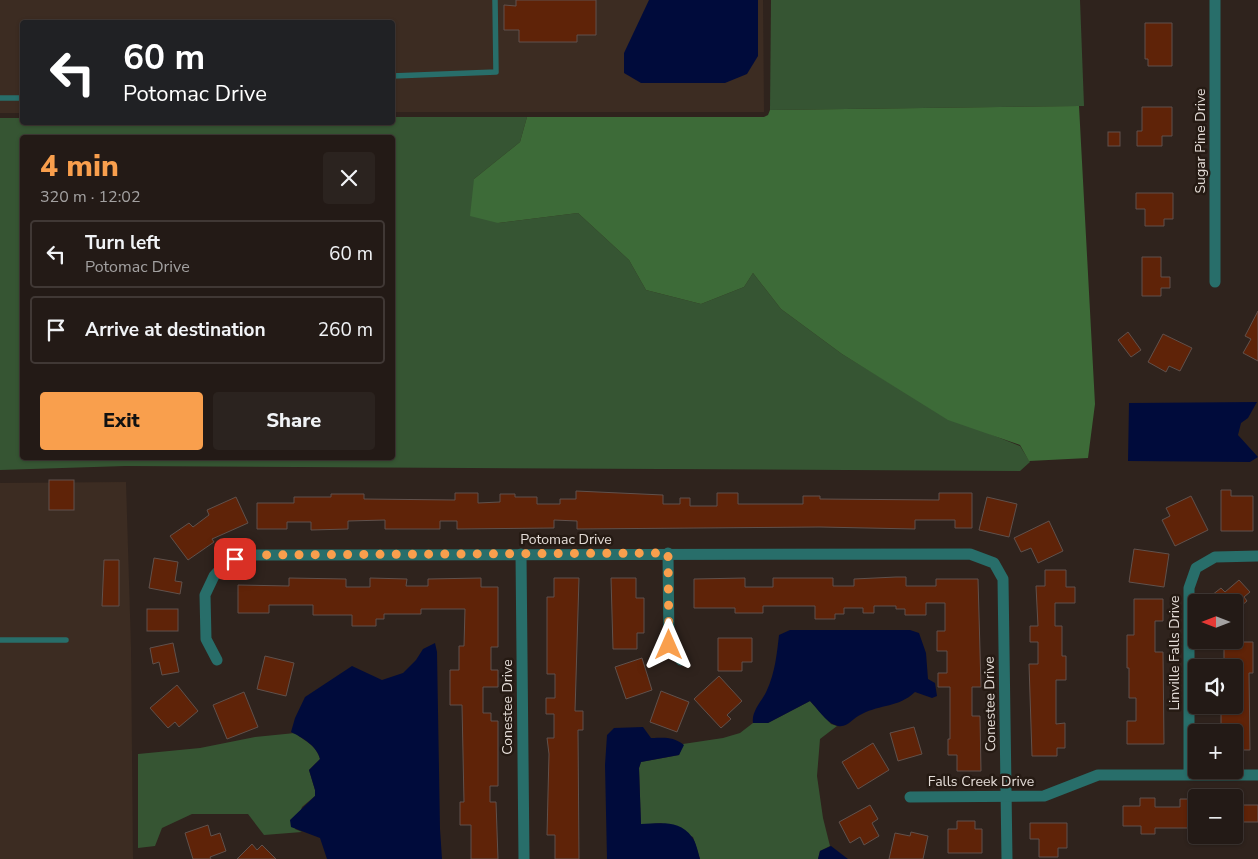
<!DOCTYPE html>
<meta charset="utf-8">
<style>
:root{--surface:#231a16;--page:#2b231f;--text:#f1f3f6;--muted:#a3a1a1;--line:#403835;--accent:#f99f4d}
body{margin:0;font-family:"Nunito Sans",sans-serif;background:var(--page);color:var(--text);height:100vh;display:flex;flex-direction:column;font-size:19px;white-space:nowrap}
*{box-sizing:border-box;margin:0}
p{font-size:16px;color:var(--muted)}
.icon{flex:none;width:28px;height:28px;fill:none;stroke:currentColor;stroke-width:2;stroke-linecap:round;stroke-linejoin:round}
.map{position:relative;flex:1;overflow:hidden}
.drawer{position:absolute;left:20px;top:135px;width:375px;height:325px;display:flex;flex-direction:column;background:var(--surface);border-radius:5px;box-shadow:0 1px 4px #0004,0 0 0 1px var(--line)}
.drawer>*{flex:none}
.top-card{position:absolute;left:20px;top:20px;width:375px;height:105px;border-radius:5px;box-shadow:0 1px 4px #0004,0 0 0 1px var(--line);background:#202124;color:#fff;overflow:hidden}
.needle{width:32px;rotate:270deg}
.controls{position:absolute;left:1188px;top:594px;display:grid;gap:10px}
.controls a{display:grid;place-items:center;width:55px;height:55px;border-radius:5px;background:var(--surface);box-shadow:0 1px 4px #0004,0 0 0 1px var(--line);font-size:25px}
.pin{position:absolute;display:grid;place-items:center;width:42px;height:42px;color:#fff;margin:-21px;border-radius:10px;box-shadow:0 2px 8px #0006}
.me{position:absolute;width:55px;margin:-28px;rotate:0deg;stroke-linejoin:round;filter:drop-shadow(0 0 4px #0008)}
.turn{display:flex;align-items:center;gap:18px;height:105px;padding:0 20px;font-size:22px}
.turn .icon{width:65px;height:65px;stroke-width:2.5}
.turn b{display:block;font-size:35px;line-height:42px}
.round{display:grid;place-items:center;flex:none;width:52px;height:52px;border-radius:5px;background:var(--page)}
.headline{display:flex;align-items:center;justify-content:space-between;height:85px;padding:0 20px}
h1{font-size:30px;font-weight:800;line-height:38px;color:var(--accent)}
.action{display:flex;gap:10px;margin-top:auto;padding:10px 20px}
.action a{flex:1;height:58px;border-radius:5px;background:var(--accent);color:#111;font-size:20px;font-weight:800;line-height:58px;text-align:center}
.action a+a{background:var(--page);color:var(--text)}
ul{padding:0;list-style:none}
li{display:flex;align-items:center;gap:15px;height:68px;margin:0 10px 8px;padding:0 10px;border:2px solid var(--line);border-radius:5px}
li div{flex:1}
li b{display:block;font-size:19px}
li em{font-style:normal}
.map>svg:first-child{display:block}
.built{fill:#3c2c22}
.green{fill:#365533;fill-rule:evenodd}
.forest{fill:#3d6b38}
.water{fill:#000b3b}
.building{fill:#5f2308;stroke:#60514c}
.lines{fill:none;stroke-linecap:round;stroke-linejoin:round}
.service{stroke:#286e6a;stroke-width:5.5}
.minor{stroke:#286e6a;stroke-width:11}
.route{stroke:#f99f4d;stroke-width:9;stroke-dasharray:0 16.2}
.labels{text-anchor:middle;dominant-baseline:central;stroke-width:5;stroke-linejoin:round;paint-order:stroke}
.street-label{font-size:14px;fill:#e4dcd7;stroke:#251a13}
</style>
<div class="map">
<svg width="1258" height="859" viewBox="0 0 1258 859">
<rect width="100%" height="100%" fill="#2f231d"/>
<g class="built">
<path d="M0,0H763L764,112H393L392,22H22V113H0Z"/>
<path d="M126,482L131,647L133,859H0V483Z"/>
</g>
<g class="green">
<path d="M771,0H1080L1084,106L770,110Z"/>
<path d="M393,117H527L520,142L474,179L498,223L578,213L629,260L646,290L701,304L744,287L753,273L781,309L842,354L903,391L990,434L1020,446L1030,462L1020,471L125,466L0,470V118H22V122H392ZM22,138H392V458H22Z"/>
<path d="M810,701L831,724L837,726L820,739L817,776L823,818L830,846L820,851L818,859H700L693,837L661,823L641,825L639,768L641,762L679,755L683,744L723,738L740,733L753,723H768Z"/>
<path d="M295,733C306,742 316,745 320,759L309,770L315,790V796L302,807L295,829L302,832L264,835L248,814H192L162,828L155,846L138,848V754L200,748L255,737Z"/>
</g>
<path class="forest" d="M1079,106L1095,404L1088,458L1029,461L1020,445L948,420L842,354L781,309L753,273L744,287L701,304L646,290L629,260L578,213L498,223L470,216L474,179L520,142L527,117H764L768,115L770,110Z"/>
<g class="water">
<path d="M649,0H758V56L747,74L725,83H641L624,73V53Z"/>
<path d="M1257,402L1248,418L1241,423L1238,435L1258,457L1250,462L1128,461L1129,403Z"/>
<path d="M790,630H910L919,633L926,653L928,679L935,683L937,696L932,698L915,692C898,708 881,704 862,714C852,718 847,730 835,725C826,722 817,708 810,701L768,723H753C751,711 763,700 767,690C775,673 777,653 779,635Z"/>
<path d="M435,643L437,652L440,829L442,859H327L320,838L291,827L290,820L315,796V790L309,770L320,759C317,746 303,738 291,732L295,718L305,697L352,666L382,680L403,673L416,660L423,649Z"/>
<path d="M643,727L651,738C665,738 672,736 684,745L679,755L641,762L639,768L641,824C659,824 679,819 692,837C696,842 698,852 700,859H607L605,765L607,735L614,728Z"/>
<path d="M831,846L848,859H818L820,851Z"/>
</g>
<g class="building">
<path d="M516,0H596V35H577V42H519V30H504V5L516,6Z"/>
<path d="M1145,23H1172V66H1148V59H1145Z"/>
<path d="M1142,107H1172V136H1162V146H1137V131H1142Z"/>
<rect x="1108" y="132" width="12" height="14"/>
<path d="M1136,193H1173V219H1164V226H1145V209H1136Z"/>
<path d="M1142,257H1161V277H1170V288H1161V296H1142Z"/>
<path d="M1258,311V361L1243,353L1251,339L1245,336Z"/>
<path d="M1128,332L1141,350L1131,357L1118,340Z"/>
<path d="M1163,334L1192,348L1180,371L1169,366L1166,372L1148,362Z"/>
<rect x="49" y="480" width="25" height="30"/>
<path d="M1221,490H1231V496H1253V531H1221Z"/>
<path d="M576,491L663,495V504H680V498H690V506H717V493H738V504H803V496H820V499L939,500V493H972V528H955V520H915V529L820,527L577,529V521L554,520V528L457,529V521H440V529H385V520L348,521V529L311,530V522H287V529H257V503H294V497H331V494H364V499L455,500V493H478V503L500,502V494H515V497H537V504H560V499H576Z"/>
<path d="M1191,496L1208,530L1175,546L1162,520L1170,516L1166,508Z"/>
<path d="M236,497L248,523L212,539L214,542L188,560L170,536L189,523L193,527L209,515L207,510Z"/>
<path d="M987,497L1017,504L1009,537L979,530Z"/>
<path d="M1049,521L1063,551L1038,563L1031,548L1021,552L1014,538Z"/>
<path d="M1134,549L1169,554L1164,587L1129,582Z"/>
<path d="M154,558L178,562L175,581L182,582L180,594L149,588Z"/>
<path d="M104,560H119V606H102Z"/>
<path d="M1045,570H1066V587H1075V603H1055V626H1062V656H1066V680H1056V724L1065,723V748H1057V756H1032L1029,664H1038V642H1030V626H1038L1036,586H1045Z"/>
<path d="M896,577H906V586H936V579H978L981,687H972V716H980L981,771H957V755H948V739H950V687H938V673H947V651H937V631H945V603H926V615H905V609H896V606H874V613H863V608H844V614H835V619H815V606H763V613H735V608H694V579L745,578V587H773V578H833V586H854V579Z"/>
<path d="M289,578L346,579V587H370V578L407,579L406,586H428V579L481,578V587H498V647H491V670H498V687H483V713H491V721H498V786H490V802H496L498,859H471V825H460V802H464L462,705H450V670H459V646H464L465,609H421V614H384V619H376V626H352V615H313V605H269V613H238V585L289,586Z"/>
<path d="M554,578H579L575,711H583V730H578L579,859H555V835H547L549,754L547,738H554V714H546V698H555V674H547V597H554Z"/>
<path d="M611,578H636V598H644V633H637V649H613Z"/>
<path d="M1239,580L1250,592L1244,597L1247,601L1234,612V602H1218L1212,595L1221,588L1225,592Z"/>
<path d="M1134,599H1163V621H1155V652H1163L1164,744H1127V721H1136V698H1129V668H1127V635H1134Z"/>
<rect x="147" y="609" width="31" height="22"/>
<path d="M718,638H752V662H742V671H718Z"/>
<path d="M1224,642H1253V673H1249L1250,750H1234V732H1221V705H1234V668H1224Z"/>
<path d="M173,643L179,672L162,675L159,662L153,664L150,648Z"/>
<path d="M265,656L294,663L286,696L257,689Z"/>
<path d="M642,658L652,690L626,699L615,667Z"/>
<path d="M719,676L742,701L727,715L731,719L721,728L694,699Z"/>
<path d="M177,685L198,711L179,727L175,722L168,728L150,708Z"/>
<path d="M661,691L689,702L677,732L650,722Z"/>
<path d="M244,692L258,727L227,739L213,705Z"/>
<path d="M914,727L922,754L898,761L890,733Z"/>
<path d="M873,743L889,770L858,789L842,762Z"/>
<path d="M1140,798H1155V807H1180V799H1195V828H1155V834H1141V826H1123V806H1140Z"/>
<path d="M870,805L878,819L872,823L879,836L864,845L860,837L850,843L839,822Z"/>
<rect x="1239" y="805" width="19" height="17"/>
<path d="M957,821H975V829H982V853H948V829H957Z"/>
<path d="M1030,823H1067V848H1058V857H1039V839H1030Z"/>
<path d="M208,825L211,836L220,833L226,851L210,857L211,859H193L185,833Z"/>
<path d="M911,832L928,836L923,859H889L895,833L910,836Z"/>
<path d="M252,844L257,850L262,845L276,859H237Z"/>
</g>
<g class="lines">
<g class="service">
<path d="M392,76L496,72L495,0"/>
<path d="M0,98H22"/>
<path d="M0,640H66"/>
</g>
<g class="minor">
<path d="M1215,0V282"/>
<path d="M668,553L669,645L681,660"/>
<path d="M521,554L524,859"/>
<path d="M217,660L206,639L205,595L214,576L225,564L245,555L970,554L994,563L1003,579L1007,859"/>
<path d="M1189,774V588L1196,568L1215,557L1258,556"/>
<path d="M910,797L1044,796L1098,775H1258"/>
</g>
</g>
<g class="lines">
<path class="route" d="M235,559L245,555L668,553L669,645"/>
</g>
<g class="labels">
<g class="street-label">
<text transform="translate(1200 141) rotate(-90)">Sugar Pine Drive</text>
<text x="566" y="539">Potomac Drive</text>
<text transform="translate(1174 653) rotate(-90)">Linville Falls Drive</text>
<text transform="translate(990 704) rotate(-91)">Conestee Drive</text>
<text transform="translate(507 707) rotate(-90)">Conestee Drive</text>
<text x="981" y="781">Falls Creek Drive</text>
</g>
</g>
</svg>
<div class="controls">
<a><svg class="needle" viewBox="-14 -14 28 28"><path d="M0-13l5 13h-10z" fill="#e53935"/><path d="M0 13l5-13h-10z" fill="#a3a1a1"/></svg></a>
<a><svg class="icon" aria-label="sound" viewBox="0 0 24 24"><path d="M4 9h4l5-4v14l-5-4H4zM17 9q2 3 0 6"/></svg></a>
<a>+</a>
<a>−</a>
</div>
<div class="pin" style="left:235px;top:559px;background:#d93025"><svg class="icon" aria-label="arrive" viewBox="0 0 24 24"><path d="M6 21V4h12l-3 4 3 4H6"/></svg></div>
<svg class="me" style="left:669px;top:645px" viewBox="-20 -20 40 40"><path d="M0-17L14 15 0 8-14 15z" fill="#f99f4d" stroke="#fff" stroke-width="4"/></svg>
<div class="top-card">
<div class="turn"><svg class="icon" aria-label="left" viewBox="0 0 24 24"><path d="M17 20v-9H6M10 6l-5 5 5 5"/></svg><div><b>60 m</b>Potomac Drive</div></div>
</div>
<section class="drawer">
<div class="headline"><div><h1>4 min</h1><p>320 m · 12:02</p></div><a class="round"><svg class="icon" aria-label="close" viewBox="0 0 24 24"><path d="M6 6l12 12M18 6L6 18"/></svg></a></div>
<ul>
<li><svg class="icon" aria-label="left" viewBox="0 0 24 24"><path d="M17 20v-9H6M10 6l-5 5 5 5"/></svg><div><b>Turn left</b><p>Potomac Drive</p></div><em>60 m</em></li>
<li><svg class="icon" aria-label="arrive" viewBox="0 0 24 24"><path d="M6 21V4h12l-3 4 3 4H6"/></svg><div><b>Arrive at destination</b></div><em>260 m</em></li>
</ul>
<div class="action"><a>Exit</a><a>Share</a></div>
</section>
</div>
